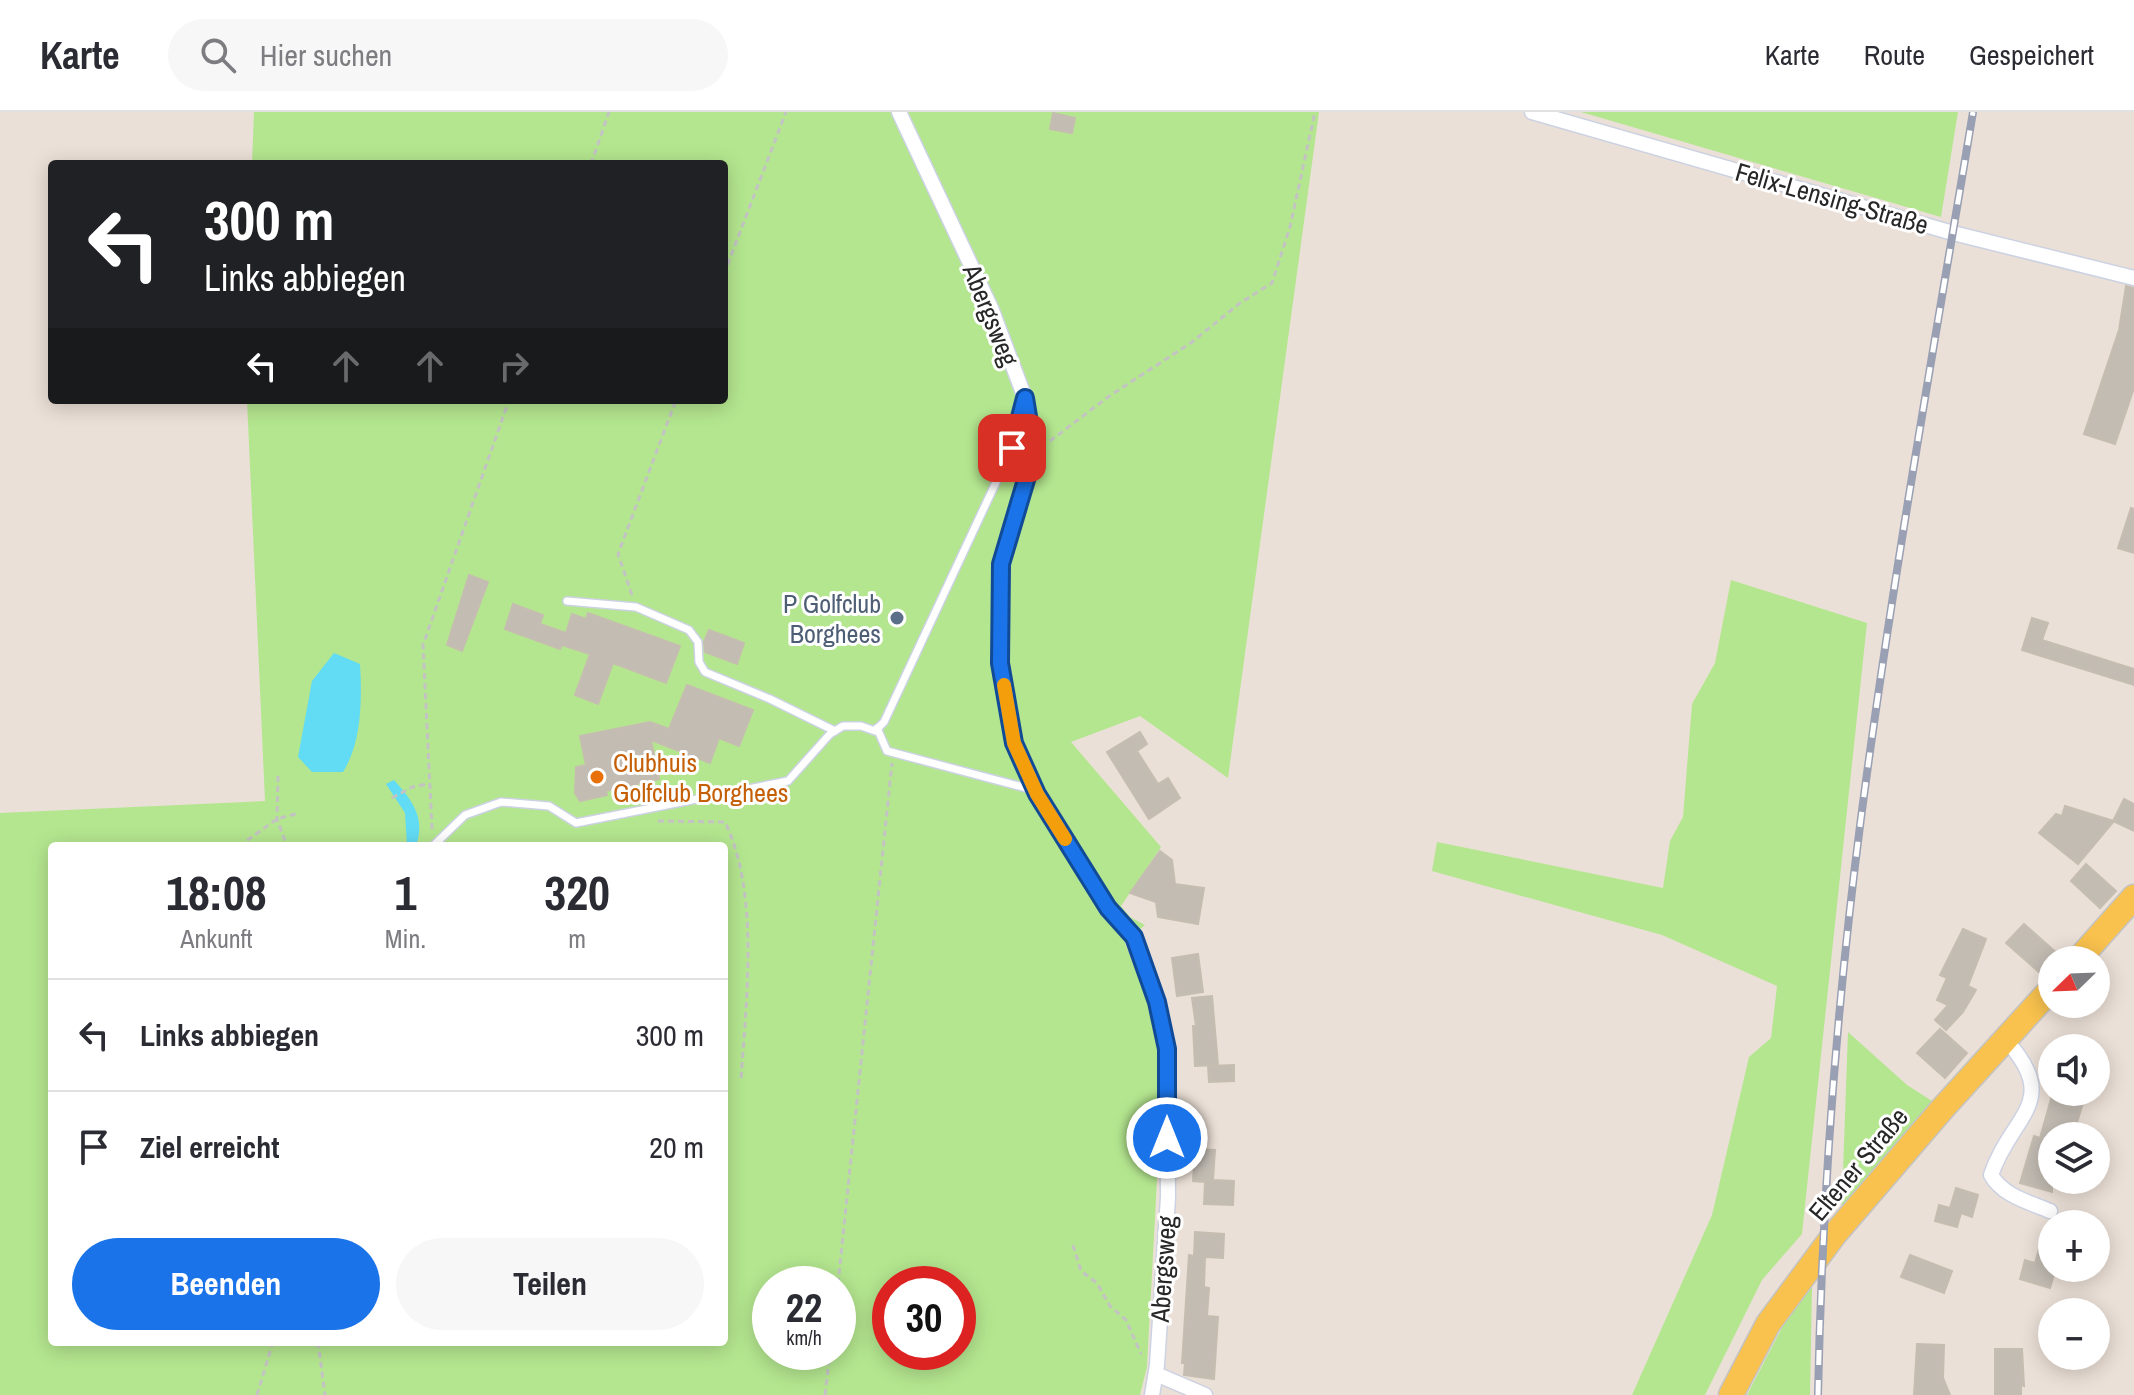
<!DOCTYPE html>
<html lang="de">
<meta charset="utf-8">
<style>
:root{--surface:#fff;--page:#f7f7f7;--text:#2b2b33;--muted:#7c7c81;--line:#e1e1e2;--accent:#1a73e8}
body{margin:0;font-family:"Archivo Narrow",sans-serif;background:var(--page);color:var(--text);height:100vh;display:flex;flex-direction:column;font-size:30px;white-space:nowrap}
*{box-sizing:border-box;margin:0}
p{font-size:26px;color:var(--muted)}
.icon{flex:none;width:44px;height:44px;fill:none;stroke:currentColor;stroke-width:2;stroke-linecap:round;stroke-linejoin:round}
.map{position:relative;flex:1;overflow:hidden}
.drawer{position:absolute;left:48px;top:730px;width:680px;height:504px;display:flex;flex-direction:column;background:var(--surface);border-radius:8px;box-shadow:0 4px 20px #0003}
.drawer>*{flex:none}
.top-card{position:absolute;left:48px;top:48px;width:680px;height:244px;border-radius:8px;box-shadow:0 4px 20px #0003;background:#202124;color:#fff;overflow:hidden}
.needle{width:52px;rotate:247deg}
.buttons{position:absolute;left:2038px;top:834px;display:grid;gap:16px}
.buttons a{display:grid;place-items:center;width:72px;height:72px;border-radius:50%;background:var(--surface);box-shadow:0 4px 20px #0003;font-size:40px}
.speed{position:absolute;left:752px;top:1154px;display:flex;gap:16px;font-size:40px;font-weight:700;text-align:center}
.speed>*{display:grid;place-content:center;width:104px;height:104px;border-radius:50%;background:var(--surface);box-shadow:0 4px 20px #0003;line-height:1}
.speed small{font-size:20px;font-weight:400}
.speed .limit{border:12px solid #d22;background:#fff;color:#111}
.pin{position:absolute;display:grid;place-items:center;width:68px;height:68px;color:#fff;margin:-34px;border-radius:16px;box-shadow:0 4px 12px #0006}
.me{position:absolute;width:88px;margin:-44px;rotate:0deg;stroke-linejoin:round;filter:drop-shadow(0 0 6px #0008)}
.turn{display:flex;align-items:center;gap:28px;height:168px;padding:0 24px;font-size:36px}
.turn .icon{width:104px;height:104px;stroke-width:2.5}
.turn b{display:block;font-size:56px;line-height:68px}
.lanes{display:flex;align-items:center;height:76px;padding:0 24px;background:#0003;justify-content:center;gap:40px;direction:ltr}
.lanes .off{opacity:.35}
.eta{display:flex;justify-content:space-evenly;align-items:center;height:136px;text-align:center}
.eta b{font-size:48px;font-weight:700;line-height:56px}
.cta{display:flex;gap:16px;margin-top:auto;padding:16px 24px}
.cta a{flex:1;height:92px;border-radius:48px;background:var(--accent);color:#fff;font-size:32px;font-weight:700;line-height:92px;text-align:center}
.cta a+a{background:var(--page);color:var(--text)}
ul{padding:0;list-style:none}
li{display:flex;align-items:center;gap:24px;height:112px;padding:0 24px;border-top:2px solid var(--line)}
li div{flex:1}
li b{display:block;font-size:30px}
li em{font-style:normal}
header{display:flex;align-items:center;gap:48px;box-sizing:border-box;height:112px;padding:0 40px;background:var(--surface);border-bottom:2px solid var(--line)}
header strong{font-size:38px}
nav{display:flex;gap:44px;margin-inline-start:auto;font-size:28px}
.search{width:560px;height:72px;background:var(--page);display:flex;align-items:center;gap:20px;box-sizing:border-box;padding:0 28px;border-radius:44px;color:var(--muted);font-size:30px}
.map>svg:first-child{display:block}
.green{fill:#b4e68f;fill-rule:evenodd}
.water{fill:#62dbf5}
.building{fill:#c2bcb3;stroke:#c6bdb1;stroke-width:2}
.lines{fill:none;stroke-linecap:round;stroke-linejoin:round}
.lane-casing{stroke:#ccd2e2;stroke-width:10}
.street-casing{stroke:#ccd2e2;stroke-width:17}
.primary-casing{stroke:#c3c3c3;stroke-width:27}
.path{stroke:#c3c3c3;stroke-width:3;stroke-dasharray:6 4;stroke-linecap:butt}
.lane{stroke:#fff;stroke-width:7}
.street{stroke:#fff;stroke-width:14}
.primary{stroke:#f9c24e;stroke-width:24}
.rail-casing{stroke:#9aa0b3;stroke-width:8}
.rail{stroke:#fff;stroke-width:5;stroke-dasharray:15;stroke-linecap:butt}
.route-casing{stroke:#114b97;stroke-width:20}
.route{stroke:#1a73e8;stroke-width:14}
.slow{stroke:#f59e0b;stroke-width:14}
.service-dot{fill:#5c6f8a;stroke:#fff;stroke-width:3}
.food-dot{fill:#e8710a;stroke:#fff;stroke-width:3}
.labels{text-anchor:middle;dominant-baseline:central;stroke-width:6;stroke-linejoin:round;paint-order:stroke}
.street-label{font-size:26px;fill:#272727;stroke:#fff}
.service-label{font-size:26px;fill:#4e5e75;stroke:#fff;text-anchor:end}
.food-label{font-size:26px;fill:#c56008;stroke:#fff;text-anchor:start}
</style>
<header>
<strong>Karte</strong>
<div class="search"><svg class="icon" aria-label="search" viewBox="0 0 24 24"><circle cx="10" cy="10" r="6"/><path d="M15 15l6 6"/></svg>Hier suchen</div>
<nav><a>Karte</a><a>Route</a><a>Gespeichert</a></nav>
</header>
<div class="map">
<svg width="2134" height="1283" viewBox="0 0 2134 1283">
<rect width="100%" height="100%" fill="#ebe0d7"/>
<g class="green">
<path d="M254,0H1319L1228,666L1140,604L1071,630L1161,735L1121,794L1130,805L1145,813L1125,831L1150,894L1157,933V1068L1147,1255L1140,1283H0V701L265,689L247,288H724V52H252ZM52,734H724V1230H52ZM770,1172H838V1240H770ZM890,1172H958V1240H890Z"/>
<path d="M1581,0H1958L1941,105Z"/>
<path d="M1731,468L1867,511L1802,1122L1762,1168L1705,1283H1632L1712,1103L1749,945L1771,926L1777,874L1662,823L1432,759L1437,730L1663,776L1670,729L1683,705L1692,592L1715,551Z"/>
<path d="M1848,920L1907,973L1943,996L1841,1115Z"/>
<path d="M1812,1175L1810,1283H1747L1786,1208Z"/>
</g>
<g class="water">
<path d="M334,541L360,552C362,587 362,630 343,660H312L298,645L312,569Z"/>
<path d="M394,668C412,688 426,706 416,734H407L405,701L386,672Z"/>
</g>
<g class="building">
<path d="M1053,1L1075,6L1072,21L1050,17Z"/>
<path d="M2126,174L2134,176V276L2115,332L2084,322L2119,218Z"/>
<path d="M2131,396L2134,397V441L2118,436Z"/>
<path d="M469,463L488,470L462,539L447,533Z"/>
<path d="M513,492L543,503L540,512L566,521L572,502L586,507L588,501L680,534L666,571L613,551L598,592L575,583L590,542L562,533L560,537L505,517Z"/>
<path d="M2032,506L2048,511L2042,528L2134,557V573L2022,538Z"/>
<path d="M709,518L744,531L737,552L705,540L704,530Z"/>
<path d="M687,573L753,598L739,634L719,626L710,651L651,628L659,667L606,679L607,683L580,689L575,681L576,655L586,653L580,624L650,610L669,617Z"/>
<path d="M1140,620L1147,632L1137,639L1158,672L1168,666L1180,686L1149,707L1107,640Z"/>
<path d="M2124,687L2134,692V719L2113,709Z"/>
<path d="M2065,694L2114,709L2078,752L2039,721L2056,702L2062,704Z"/>
<path d="M1160,739L1172,748L1175,772L1204,776L1198,812L1158,805L1156,790L1130,781Z"/>
<path d="M2086,752L2116,779L2100,796L2071,769Z"/>
<path d="M2024,812L2058,842L2040,861L2006,831Z"/>
<path d="M1963,817L1986,827L1968,874L1976,878L1963,900L1946,918L1935,908L1948,893L1937,888L1947,866L1940,863Z"/>
<path d="M1198,842L1203,880L1177,884L1172,846Z"/>
<path d="M1212,884L1218,953L1195,954L1193,914H1196L1192,886Z"/>
<path d="M1940,917L1967,941L1945,966L1917,941Z"/>
<path d="M1234,953V969L1209,970L1208,954Z"/>
<path d="M2053,980H2071L2085,984L2073,1024H2052V1080L2020,1071L2034,1024L2040,1026Z"/>
<path d="M1195,1037L1215,1038L1213,1068L1234,1069L1233,1093L1204,1092L1205,1070L1193,1069Z"/>
<path d="M1956,1076L1978,1083L1972,1105L1961,1101L1957,1115L1935,1109L1939,1093L1950,1096Z"/>
<path d="M1195,1120L1224,1122L1223,1146L1205,1145L1204,1175L1209,1176L1207,1204L1218,1205L1214,1267L1184,1263L1185,1251H1182L1189,1143L1194,1144Z"/>
<path d="M2039,1137L2052,1141V1156H2056L2050,1176L2020,1167L2025,1148L2035,1151Z"/>
<path d="M1910,1143L1952,1159L1944,1181L1901,1165Z"/>
<path d="M1917,1232L1944,1233L1943,1266L1950,1283H1914Z"/>
<path d="M1995,1237H2022L2024,1274L2021,1273V1283H1995Z"/>
</g>
<g class="lines">
<defs>
<g id="lane">
<path d="M567,489L636,495L689,518L698,530L699,550L705,560L770,587L835,619"/>
<path d="M877,616L887,639L1034,678"/>
<path d="M433,734L465,703L501,690L549,694L576,711L788,669L830,622L843,614H861L875,619L884,610L1012,336L1022,296"/>
</g>
<g id="street">
<path d="M899,0L991,196L1025,286L1030,313L1034,341L1001,452L1000,551L1014,631L1037,682L1108,796L1134,825L1157,890L1167,937L1168,1085L1157,1253L1152,1283"/>
<path d="M1532,0L1953,121L2134,166"/>
<path d="M2005,927C2063,990 2011,1003 1991,1063C2003,1084 2029,1090 2050,1099"/>
<path d="M1156,1262L1205,1283"/>
</g>
<g id="primary">
<path d="M2078,848L2134,785"/>
<path d="M1731,1283L1768,1212L1834,1123L1943,996L2052,876"/>
</g>
</defs>
<use href="#lane" class="lane-casing"/>
<use href="#street" class="street-casing"/>
<use href="#primary" class="primary-casing"/>
<g class="path">
<path d="M591,52L609,0"/>
<path d="M724,162L786,0"/>
<path d="M1050,329L1108,285L1192,230L1240,191L1272,171L1290,115L1315,0"/>
<path d="M632,483L618,442L676,288"/>
<path d="M278,664L277,707L287,734"/>
<path d="M392,686L412,675L428,672"/>
<path d="M658,709L725,710C760,783 746,889 741,968"/>
<path d="M432,717L423,533L509,288"/>
<path d="M239,734L277,707L299,701"/>
<path d="M1073,1133L1081,1159L1097,1171L1110,1194L1126,1208L1141,1242"/>
<path d="M838,1172L892,651"/>
<path d="M318,1230L325,1283"/>
<path d="M257,1283L273,1230"/>
<path d="M825,1283L830,1240"/>
</g>
<use href="#lane" class="lane"/>
<use href="#street" class="street"/>
<use href="#primary" class="primary"/>
<defs>
<path id="rail" d="M1818,1283C1822,1090 1836,898 1861,706C1892,470 1934,235 1973,0"/>
</defs>
<use href="#rail" class="rail-casing"/>
<use href="#rail" class="rail"/>
</g>
<g class="lines">
<defs>
<path id="route" d="M1012,336L1025,286L1034,341L1001,452L1000,551L1014,631L1037,682L1108,796L1134,825L1157,890L1167,937V1026"/>
</defs>
<use href="#route" class="route-casing"/>
<use href="#route" class="route"/>
<path class="slow" d="M1004,573L1014,631L1037,682L1065,727"/>
</g>
<circle class="service-dot" cx="897" cy="506" r="8"/>
<circle class="food-dot" cx="597" cy="665" r="8"/>
<g class="labels">
<g class="street-label">
<text transform="translate(1832 86) rotate(16)">Felix-Lensing-Straße</text>
<text transform="translate(991 203) rotate(68)">Abergsweg</text>
<text transform="translate(1858 1052) rotate(-50)">Eltener Straße</text>
<text transform="translate(1163 1157) rotate(-86)">Abergsweg</text>
</g>
<g class="service-label">
<text x="881" y="491">P Golfclub<tspan x="881" dy="30">Borghees</tspan></text>
</g>
<g class="food-label">
<text x="613" y="650">Clubhuis<tspan x="613" dy="30">Golfclub Borghees</tspan></text>
</g>
</g>
</svg>
<div class="buttons">
<a><svg class="needle" viewBox="-14 -14 28 28"><path d="M0-13l5 13h-10z" fill="#e53935"/><path d="M0 13l5-13h-10z" fill="#7c7c81"/></svg></a>
<a><svg class="icon" aria-label="sound" viewBox="0 0 24 24"><path d="M4 9h4l5-4v14l-5-4H4zM17 9q2 3 0 6"/></svg></a>
<a><svg class="icon" aria-label="layers" viewBox="0 0 24 24"><path d="M12 4l9 5-9 5-9-5zM3 14l9 5 9-5"/></svg></a>
<a>+</a>
<a>−</a>
</div>
<div class="speed"><div>22<small>km/h</small></div><div class="limit">30</div></div>
<div class="pin" style="left:1012px;top:336px;background:#d93025"><svg class="icon" aria-label="arrive" viewBox="0 0 24 24"><path d="M6 21V4h12l-3 4 3 4H6"/></svg></div>
<svg class="me" style="left:1167px;top:1026px" viewBox="-20 -20 40 40"><circle r="17" fill="#1a73e8" stroke="#fff" stroke-width="3"/><path d="M0-11L8 9 0 5-8 9z" fill="#fff"/></svg>
<div class="top-card">
<div class="turn"><svg class="icon" aria-label="left" viewBox="0 0 24 24"><path d="M17 20v-9H6M10 6l-5 5 5 5"/></svg><div><b>300 m</b>Links abbiegen</div></div>
<div class="lanes"><svg class="icon" aria-label="left" viewBox="0 0 24 24"><path d="M17 20v-9H6M10 6l-5 5 5 5"/></svg><svg class="icon off" aria-label="ahead" viewBox="0 0 24 24"><path d="M12 20V5M6 11l6-6 6 6"/></svg><svg class="icon off" aria-label="ahead" viewBox="0 0 24 24"><path d="M12 20V5M6 11l6-6 6 6"/></svg><svg class="icon off" aria-label="right" viewBox="0 0 24 24"><path d="M7 20v-9h11M14 6l5 5-5 5"/></svg></div>
</div>
<section class="drawer">
<div class="eta">
<div><b>18:08</b><p>Ankunft</p></div>
<div><b>1</b><p>Min.</p></div>
<div><b>320</b><p>m</p></div>
</div>
<ul>
<li><svg class="icon" aria-label="left" viewBox="0 0 24 24"><path d="M17 20v-9H6M10 6l-5 5 5 5"/></svg><div><b>Links abbiegen</b></div><em>300 m</em></li>
<li><svg class="icon" aria-label="arrive" viewBox="0 0 24 24"><path d="M6 21V4h12l-3 4 3 4H6"/></svg><div><b>Ziel erreicht</b></div><em>20 m</em></li>
</ul>
<div class="cta"><a>Beenden</a><a>Teilen</a></div>
</section>
</div>
